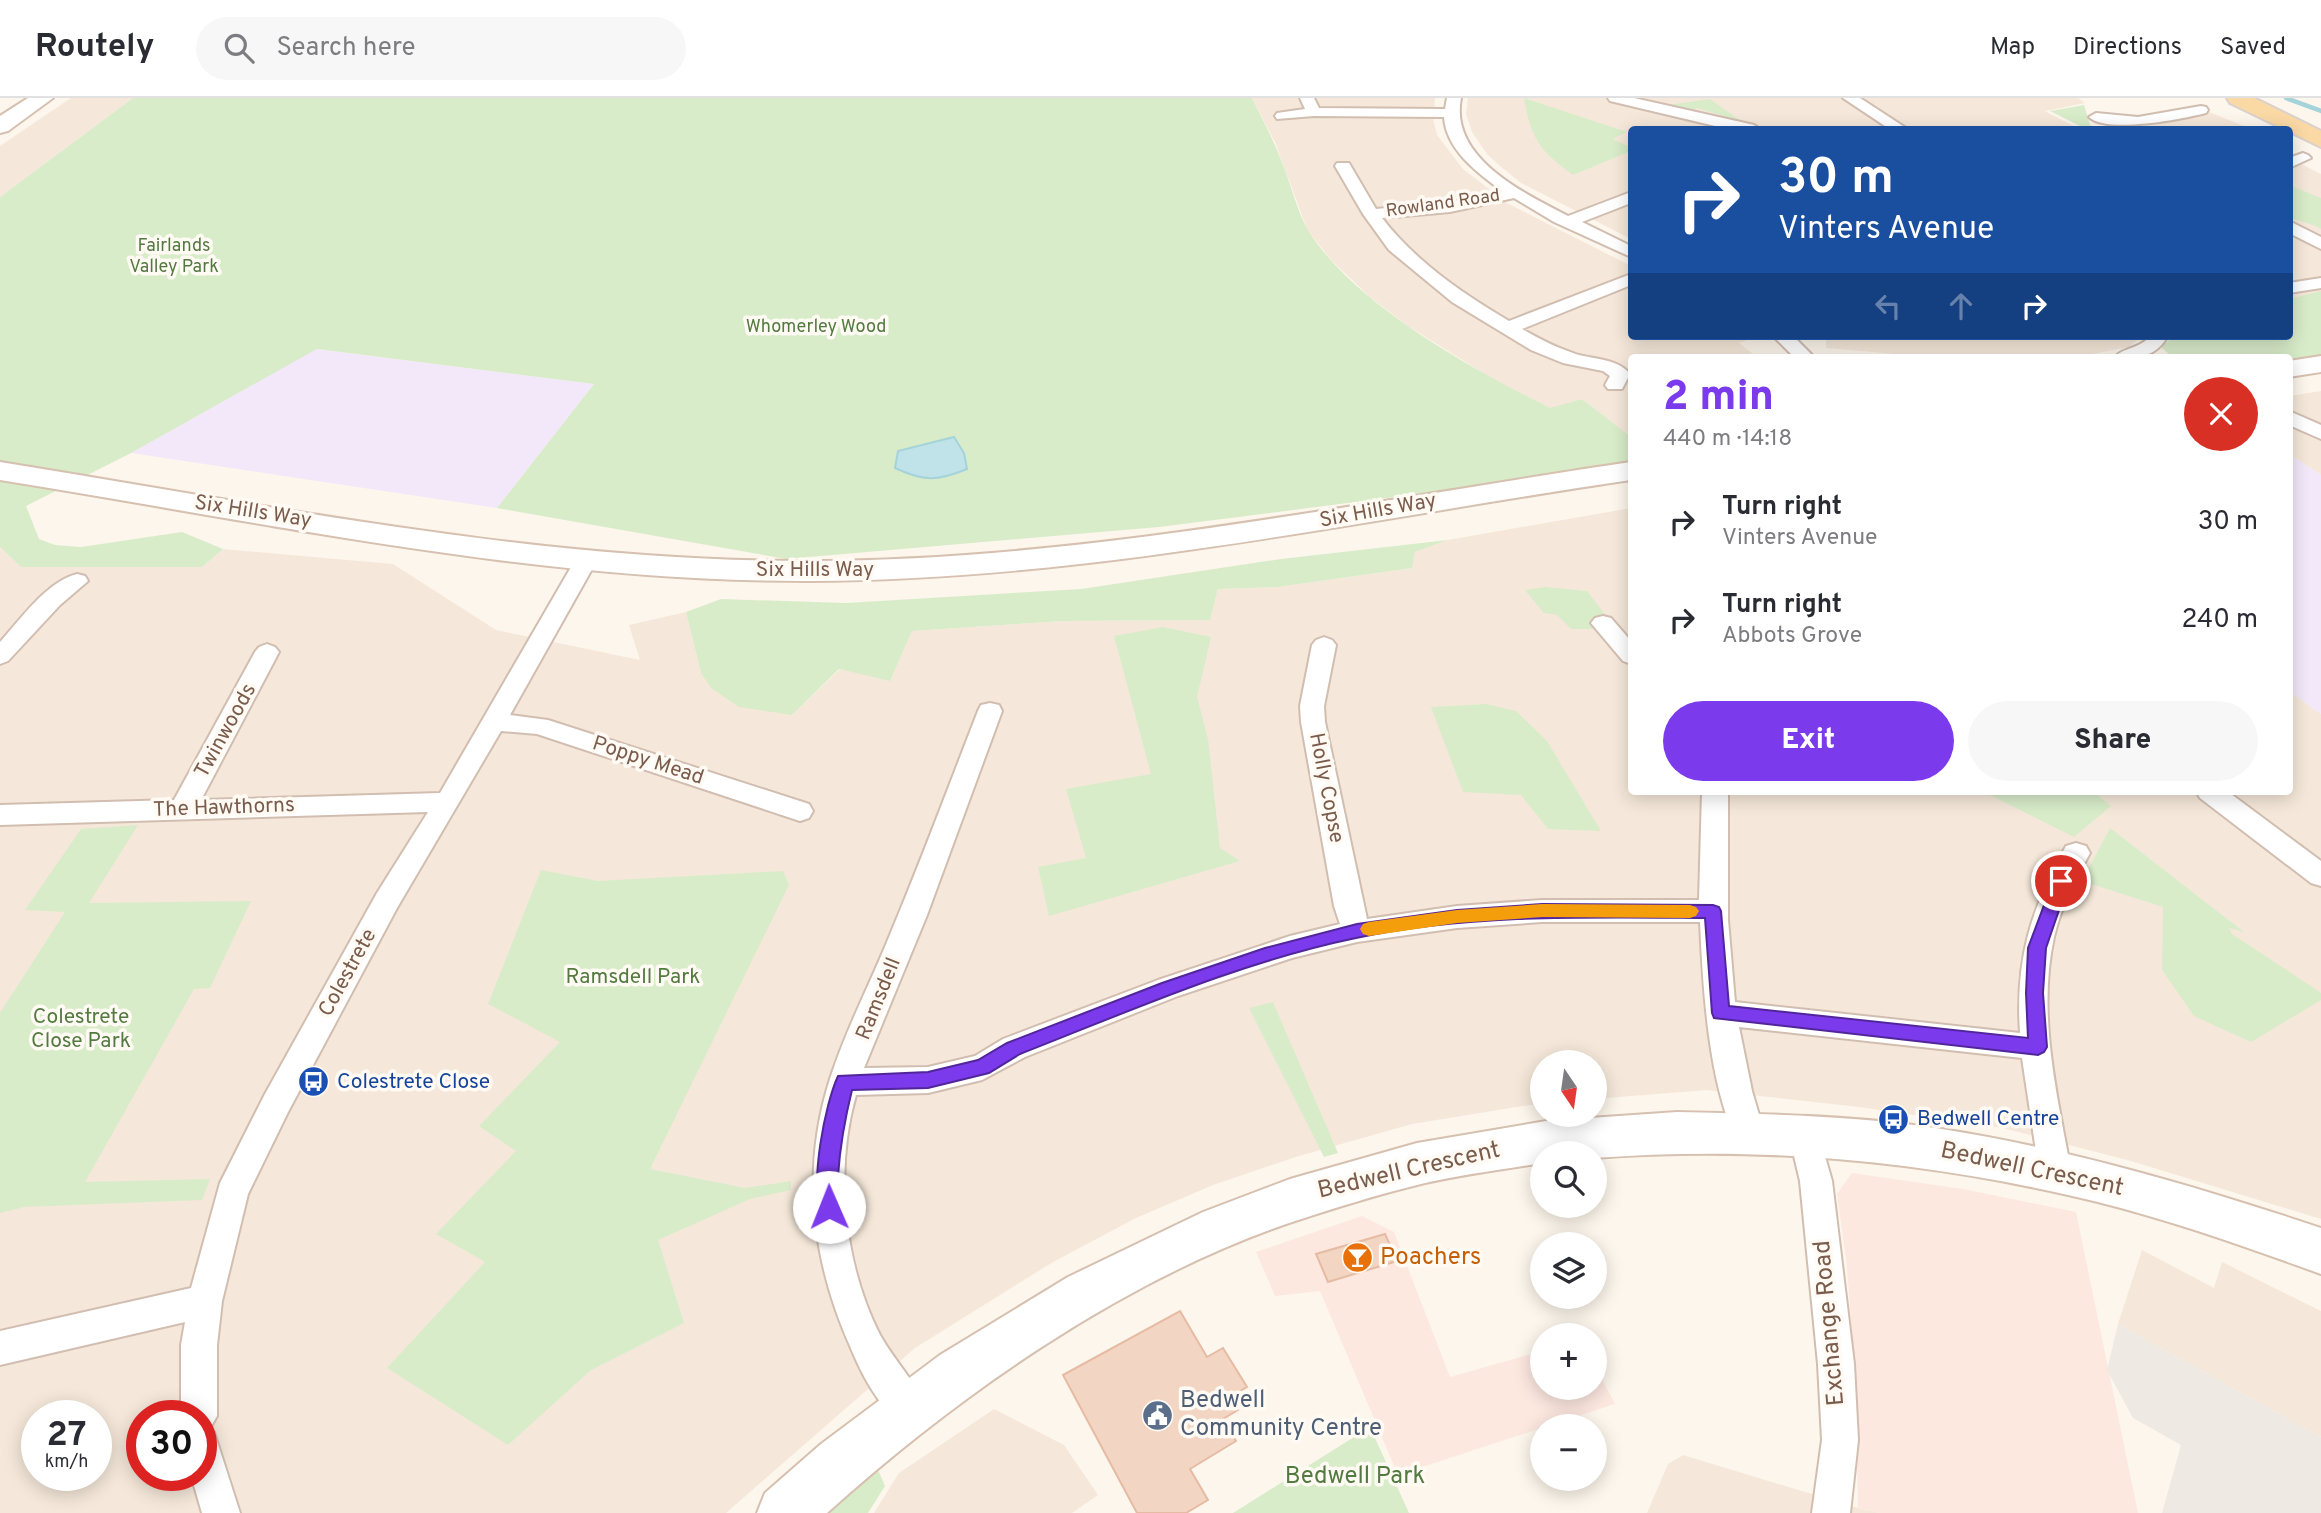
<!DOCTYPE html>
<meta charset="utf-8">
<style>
:root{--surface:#fff;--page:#f7f7f7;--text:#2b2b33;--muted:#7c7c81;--line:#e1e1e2;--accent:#7c3aed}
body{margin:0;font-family:Overpass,sans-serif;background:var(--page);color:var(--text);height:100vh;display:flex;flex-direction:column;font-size:26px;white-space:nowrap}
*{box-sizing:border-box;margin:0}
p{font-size:23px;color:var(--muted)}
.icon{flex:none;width:38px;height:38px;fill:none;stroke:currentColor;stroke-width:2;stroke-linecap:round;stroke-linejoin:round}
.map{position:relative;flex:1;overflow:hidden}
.drawer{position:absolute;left:1628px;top:256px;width:665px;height:441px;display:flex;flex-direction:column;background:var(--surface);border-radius:7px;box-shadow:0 4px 18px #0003}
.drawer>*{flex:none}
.banner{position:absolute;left:1628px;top:28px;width:665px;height:214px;border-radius:7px;box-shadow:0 4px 18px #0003;background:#1a4fa0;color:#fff;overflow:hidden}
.needle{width:46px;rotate:167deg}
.fabs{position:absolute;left:1530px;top:952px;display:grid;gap:14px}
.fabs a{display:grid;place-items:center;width:77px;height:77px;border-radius:50%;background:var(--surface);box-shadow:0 4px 18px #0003;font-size:35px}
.speed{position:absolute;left:21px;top:1302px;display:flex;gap:14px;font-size:35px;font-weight:700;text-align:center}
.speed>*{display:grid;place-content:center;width:91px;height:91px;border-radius:50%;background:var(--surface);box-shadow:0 4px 18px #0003;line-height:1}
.speed small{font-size:18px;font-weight:400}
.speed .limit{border:10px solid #d22;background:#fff;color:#111}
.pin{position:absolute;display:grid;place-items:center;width:60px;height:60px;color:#fff;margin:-30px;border:4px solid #fff;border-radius:50%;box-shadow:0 2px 7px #0007}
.me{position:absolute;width:77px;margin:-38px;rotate:359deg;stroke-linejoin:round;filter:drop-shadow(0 0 5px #0008)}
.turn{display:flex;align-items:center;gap:24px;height:147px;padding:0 35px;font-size:32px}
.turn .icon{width:91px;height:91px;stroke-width:2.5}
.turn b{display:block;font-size:49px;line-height:60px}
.lanes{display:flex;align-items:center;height:66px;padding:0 35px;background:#0003;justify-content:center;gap:35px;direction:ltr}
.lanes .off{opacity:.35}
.round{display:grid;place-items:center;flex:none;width:74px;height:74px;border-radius:37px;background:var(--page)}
.head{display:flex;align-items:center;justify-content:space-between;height:119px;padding:0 35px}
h1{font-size:42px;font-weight:800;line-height:52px;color:var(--accent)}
.action{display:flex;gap:14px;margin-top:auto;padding:14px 35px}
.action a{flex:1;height:80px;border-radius:42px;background:var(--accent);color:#fff;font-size:28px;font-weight:800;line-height:80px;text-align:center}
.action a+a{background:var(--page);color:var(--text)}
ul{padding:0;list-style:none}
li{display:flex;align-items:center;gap:21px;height:98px;padding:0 35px}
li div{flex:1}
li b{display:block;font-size:26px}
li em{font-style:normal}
header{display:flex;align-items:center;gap:42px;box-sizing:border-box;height:98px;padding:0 35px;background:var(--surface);border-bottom:2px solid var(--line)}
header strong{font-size:33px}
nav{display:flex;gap:38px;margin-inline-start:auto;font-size:24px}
.search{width:490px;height:63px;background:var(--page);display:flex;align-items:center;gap:18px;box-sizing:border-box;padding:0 24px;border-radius:38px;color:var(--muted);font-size:26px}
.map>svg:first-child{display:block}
.residential{fill:#f5e8da;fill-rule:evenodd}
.commercial{fill:#fde8e0}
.industrial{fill:#efe9e4}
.education{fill:#f3e8fa}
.green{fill:#d8ecc9}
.water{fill:#bfe3e8;stroke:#a5d3da;stroke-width:2}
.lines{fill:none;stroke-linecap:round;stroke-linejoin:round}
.stream{stroke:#a5d3da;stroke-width:4.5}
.building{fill:#f3d5c3;stroke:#e6bba3;stroke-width:2}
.street-casing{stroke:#d1beb0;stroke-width:4}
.secondary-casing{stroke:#d6c0b0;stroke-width:4}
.primary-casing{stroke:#dad1cd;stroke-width:4}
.street{fill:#fff;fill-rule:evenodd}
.secondary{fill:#fff;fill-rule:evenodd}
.primary{fill:#fbd9a5;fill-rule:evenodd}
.route{fill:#7c3aed;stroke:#51269a;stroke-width:2}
.slow{fill:#f59e0b}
.labels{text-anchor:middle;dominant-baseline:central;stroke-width:7;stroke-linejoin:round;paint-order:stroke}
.far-street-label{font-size:18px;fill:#7a5c4d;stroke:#fffaf3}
.far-park-label{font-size:18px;fill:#537a41;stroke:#fffaf3}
.street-label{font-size:21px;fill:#7a5c4d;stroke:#fffaf3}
.park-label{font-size:21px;fill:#537a41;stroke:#fffaf3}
.transit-label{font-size:21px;fill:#164399;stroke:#fffaf3;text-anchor:start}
.near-street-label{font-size:24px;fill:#7a5c4d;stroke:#fffaf3}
.near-food-label{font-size:24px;fill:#c56008;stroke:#fffaf3;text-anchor:start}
.near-service-label{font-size:24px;fill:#4e5e75;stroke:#fffaf3;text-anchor:start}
.near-park-label{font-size:24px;fill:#537a41;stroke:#fffaf3}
</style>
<header>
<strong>Routely</strong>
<div class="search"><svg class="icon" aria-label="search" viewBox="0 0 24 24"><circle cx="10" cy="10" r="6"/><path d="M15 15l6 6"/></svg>Search here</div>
<nav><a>Map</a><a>Directions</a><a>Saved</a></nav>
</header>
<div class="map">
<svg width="2321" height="1415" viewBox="0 0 2321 1415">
<rect width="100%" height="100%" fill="#fdf6ec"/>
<g class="residential">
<path d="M71,0H133L0,99V48Z"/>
<path d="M1252,0H1435L1433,21L1437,37L1463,71L1507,105L1631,168V238H1759L1739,245L1757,259H1631V336L1628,337L1582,301L1550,311L1493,281L1408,228L1370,199L1330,161L1307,131L1275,44Z"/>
<path d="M1468,0H2078L2085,5L2045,13L2079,31L1631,32V141L1521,85L1500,68L1487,56L1472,34L1466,16Z"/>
<path d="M2209,14L2251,31L2122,32Z"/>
<path d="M2289,60L2321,76V229L2289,234Z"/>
<path d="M1826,238H2143L2128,249L2077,259H1931L1826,250Z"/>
<path d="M2321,293V377L2289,356V298Z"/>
<path d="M1631,410V693H2289V593L2321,616V1121L2131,1063L2003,1030L1859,1009L1707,992L1594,1001V964H1542V1005L1412,1026L1299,1058L1213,1087L1136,1120L1053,1164L915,1250L726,1415H0V449L21,469H202L223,451L393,466L496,532L640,562L629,527L686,514L701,575L792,617L840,571L890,582L912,533L1063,523L1210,522L1218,491L1278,489L1412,470L1415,454L1448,442ZM37,1318H96V1377H37ZM142,1318H201V1377H142Z"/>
<path d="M2142,1152L2214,1190L2222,1164L2321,1213V1339L2118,1226Z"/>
<path d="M994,1311L1064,1347L1098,1397L1072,1415H874L899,1375Z"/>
<path d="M1683,1357L1858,1410L1880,1415H1647L1668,1366Z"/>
</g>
<g class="commercial">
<path d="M1852,1075L1963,1091L2076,1114L2138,1415H1880L1858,1410L1856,1292L1847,1168L1837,1096Z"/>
<path d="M1362,1118L1394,1134L1450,1279L1542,1253V1290H1594V1266L1615,1306L1398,1377L1320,1193L1275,1198L1256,1154Z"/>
</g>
<path class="industrial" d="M2118,1226L2321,1339V1415H2162L2181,1347L2133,1320L2107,1272Z"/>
<g class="education">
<path d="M316,251L594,286L497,410L131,355Z"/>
<path d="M2289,356L2321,377V616L2289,593Z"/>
</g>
<g class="green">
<path d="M133,0H1252C1264,24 1276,47 1285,72C1292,91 1298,115 1308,132C1353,206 1474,272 1550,310L1582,301L1631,339V369L1159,429L786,461L497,410L594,286L317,251L131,355L26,408L39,441L55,447L81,449L182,434L223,451L202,469H21L0,449V99Z"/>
<path d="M1524,0L1627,34L1612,41L1631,49V53L1573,77C1540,53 1531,41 1524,0Z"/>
<path d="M1710,1L1741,23L1697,10L1694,12L1668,7Z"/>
<path d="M2084,7L2090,27L2097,31H2086L2050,13Z"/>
<path d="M2289,87L2321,100V131C2310,124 2300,124 2289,119Z"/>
<path d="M2321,193V260L2289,265V259H2172L2161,249L2174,238H2289V201Z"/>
<path d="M1448,442L1415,454L1412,470L1278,489L1218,491L1210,522L1063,523L912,533L890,583L839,571L792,617L739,609L711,590L701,575L686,514L721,501L846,505L1081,491L1281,461Z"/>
<path d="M1545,489L1587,493L1610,523L1598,531H1571L1557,517L1544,515L1525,492Z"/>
<path d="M1163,529L1211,539L1197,599L1208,641L1220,750L1240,763L1049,818L1038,769L1086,760L1066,691L1151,676L1114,538Z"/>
<path d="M1486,606L1516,613L1547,643L1601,733L1548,731L1521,697L1463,694L1431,609Z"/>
<path d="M1982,693H2093L2111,708L2074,739Z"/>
<path d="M138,727L89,805L251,803L210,890L194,891L85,1084L210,1081L202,1102L24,1109L0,1115V915L65,814L25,812L81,731Z"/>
<path d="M2110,730L2244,834L2229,830L2232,836L2321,895V902L2251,944L2194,918L2162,872L2163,809L2082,783Z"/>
<path d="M541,772L598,783L783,773L789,787L650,1071L745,1090L791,1083V1092L750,1101L658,1142L684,1225L591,1272L508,1347L387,1270L485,1164L436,1136L516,1053L479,1028L560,944L488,906Z"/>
<path d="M1273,904L1338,1055L1324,1059L1249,910Z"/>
<path d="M1370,1329L1409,1415H1233Z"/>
<path d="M873,1360L885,1388L868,1415H811Z"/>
</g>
<path class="water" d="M954,339L964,355L967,371C938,383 925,384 895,370L898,353Z"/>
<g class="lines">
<path class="stream" d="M2286,0L2321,13"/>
</g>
<g class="building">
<path d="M1385,1136L1397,1163L1328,1184L1316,1156Z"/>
<path d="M1180,1213L1207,1259L1223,1250L1247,1289L1230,1299L1238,1312L1223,1321L1236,1343L1190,1371L1208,1402L1186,1415H1137L1063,1277Z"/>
</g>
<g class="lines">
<defs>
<g id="street">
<path d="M1300,0H1314L1319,10L1445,11L1447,0H1461C1449,60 1524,95 1568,118L1631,94V105L1582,124L1631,148V159L1554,124L1514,100L1450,114L1382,120C1416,164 1462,195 1509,223L1631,176V187L1522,231C1538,240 1554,249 1573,255C1591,262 1616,259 1630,276L1622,291H1608L1605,287L1610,278L1603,273L1563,265L1531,252L1452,204L1389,152L1363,116L1335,68L1337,65H1349L1376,111L1450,104L1502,93C1478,75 1446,52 1444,19L1314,18L1277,21L1275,18L1277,15L1305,11Z"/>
<path d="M1608,0H1634L1754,27L1761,32H1732L1610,3Z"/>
<path d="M1843,0H1860L1909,32H1891Z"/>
<path d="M2201,8L2206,9L2208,12L2206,15C2182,21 2107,36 2089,19L2096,15L2138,19Z"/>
<path d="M2303,55L2308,57L2311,60L2289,70V60Z"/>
<path d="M2289,123L2321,139V151L2289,135Z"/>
<path d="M2321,180V190L2289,195V185Z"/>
<path d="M1773,238H1793L1814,259H1794Z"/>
<path d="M2150,238H2168C2154,261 2139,259 2115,259C2124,249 2140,251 2150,238Z"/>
<path d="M2289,313L2321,327V341L2289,327Z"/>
<path d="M585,457L593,459L596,464L510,617L548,622L809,706L813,713L809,720L800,723L537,636L501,633L397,810L288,1014L248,1096L222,1203L217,1247V1318L209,1332L214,1334L240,1415H202L191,1377H201V1318H181V1247L185,1224L0,1267V1233L191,1190L220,1085L265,996L377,795L428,714L0,727V707L174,702L255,554L259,549L267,546L275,549L279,554L201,702L440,695L574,464L577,459Z"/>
<path d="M77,476L85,478L88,483L60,507L8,563L0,566V544C21,521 46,484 77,476Z"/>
<path d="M1603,518L1611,520L1631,543V566L1623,563L1591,525L1595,520Z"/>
<path d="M1324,539L1332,542L1336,547L1324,608L1325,624L1367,821L1457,808L1542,802H1699L1702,693H1728V822L1735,904L2020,935C2015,861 2031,811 2066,748L2076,745L2086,748L2090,755C2075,782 2061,809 2054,839C2037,916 2057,997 2071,1073L2066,1083L2055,1087L2044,1083L2039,1073L2022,960L1739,929L1752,993L1764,1034L1759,1044L1748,1048L1737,1044C1708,983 1703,890 1700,824H1542L1457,830L1357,844L1292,860L1178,898L1025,959L982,982L928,995L856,997C834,1073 844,1166 880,1237C894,1262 915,1283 926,1309L921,1322L908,1327C881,1316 861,1275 850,1248C812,1163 801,1071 830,981C845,934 868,890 887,844C919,768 948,690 978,613L981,607L990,605L999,607L1002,613L927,817L864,970L928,969L975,958L1003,941L1158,882L1290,838L1340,826L1334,808L1301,624L1300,608L1312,547L1316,542Z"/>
<path d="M2196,693H2227L2321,763V788L2311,785L2200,700Z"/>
<path d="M1805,1023L1816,1027L1832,1083L1854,1266L1858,1342L1850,1415H1812L1822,1342L1818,1266L1800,1083L1789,1037L1794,1027Z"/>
</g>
<g id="secondary">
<path d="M28,0H53L8,33L0,35V18Z"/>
<path d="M2321,258V274L2289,279V263Z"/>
<path d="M0,364C269,407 537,464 811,463C1088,462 1358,404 1631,364V382C1359,422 1088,482 811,483C537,484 269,425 0,382Z"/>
<path d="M1677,1014C1765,1016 1854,1017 1942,1031C2073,1052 2195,1088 2321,1130V1176C2238,1146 2154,1116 2068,1097C1910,1061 1756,1048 1594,1060V1055H1542V1065C1500,1072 1458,1077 1417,1087C1376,1097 1335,1110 1295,1123C1125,1180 959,1296 827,1415H757L765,1395L821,1346L940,1257L1068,1179L1203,1114L1290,1081L1417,1045L1546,1023Z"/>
</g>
<path id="primary" d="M2227,0H2254L2321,33V49L2230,5Z"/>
</defs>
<use href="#street" class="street-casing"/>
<use href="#secondary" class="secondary-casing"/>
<use href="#primary" class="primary-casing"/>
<use href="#street" class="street"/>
<use href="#secondary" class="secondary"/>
<use href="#primary" class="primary"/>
</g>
<path class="route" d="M2061,776L2069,783L2046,850L2043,895L2047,949L2044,954L2038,957L1714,920L1712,915L1705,820C1588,819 1470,816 1356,840C1240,864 1130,913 1020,956L989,975L928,990L852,992C845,1020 840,1048 838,1078C837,1091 841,1104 836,1116L829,1118L822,1116C809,1087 825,1006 838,978L928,974L978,962L1007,945L1162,885L1265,850L1357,826L1457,812L1542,806L1713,807L1719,809L1721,813L1729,908L2028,940L2026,895L2028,850L2053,783Z"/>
<path class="slow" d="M1542,806L1690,807L1696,809L1699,813L1696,818L1690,820L1542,819L1457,825L1369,838L1363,836L1360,831L1363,826L1369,824L1457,812Z"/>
<defs>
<symbol id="bus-disc" viewBox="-11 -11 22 22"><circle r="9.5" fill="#1a4fb4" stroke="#fffaf3"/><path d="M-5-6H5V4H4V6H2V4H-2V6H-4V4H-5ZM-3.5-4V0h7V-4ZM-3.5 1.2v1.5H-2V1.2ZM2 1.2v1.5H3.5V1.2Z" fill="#fff"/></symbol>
<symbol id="bar-disc" viewBox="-11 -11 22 22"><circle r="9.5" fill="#e8710a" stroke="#fffaf3"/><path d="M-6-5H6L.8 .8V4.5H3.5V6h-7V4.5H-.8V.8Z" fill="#fff"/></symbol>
<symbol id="civic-disc" viewBox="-11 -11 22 22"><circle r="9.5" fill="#5c6f8a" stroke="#fffaf3"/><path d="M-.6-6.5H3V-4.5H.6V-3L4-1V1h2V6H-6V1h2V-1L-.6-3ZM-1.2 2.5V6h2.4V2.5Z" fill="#fff"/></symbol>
</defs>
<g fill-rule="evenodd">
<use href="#bus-disc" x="296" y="966" width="35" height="35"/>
<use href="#bus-disc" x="1876" y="1004" width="35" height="35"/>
<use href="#bar-disc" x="1340" y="1142" width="35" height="35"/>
<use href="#civic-disc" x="1140" y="1300" width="35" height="35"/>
</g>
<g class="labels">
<g class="far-street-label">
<text transform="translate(1443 106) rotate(-8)">Rowland Road</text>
</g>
<g class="far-park-label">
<text x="174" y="148">Fairlands<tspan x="174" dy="21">Valley Park</tspan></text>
<text x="816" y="229">Whomerley Wood</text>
</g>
<g class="street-label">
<text transform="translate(1378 413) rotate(-10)">Six Hills Way</text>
<text transform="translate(253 414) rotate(9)">Six Hills Way</text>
<text x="815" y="472">Six Hills Way</text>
<text transform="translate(226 633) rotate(-61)">Twinwoods</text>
<text transform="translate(648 663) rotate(18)">Poppy Mead</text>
<text transform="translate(1326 690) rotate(79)">Holly Copse</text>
<text transform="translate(224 710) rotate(-2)">The Hawthorns</text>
<text transform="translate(348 875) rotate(-61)">Colestrete</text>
<text transform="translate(879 901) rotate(-68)">Ramsdell</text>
</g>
<g class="park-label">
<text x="633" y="879">Ramsdell Park</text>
<text x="81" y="919">Colestrete<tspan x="81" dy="24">Close Park</tspan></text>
</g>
<g class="transit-label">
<text x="337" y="984">Colestrete Close</text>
<text x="1917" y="1021">Bedwell Centre</text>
</g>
<g class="near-street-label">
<text transform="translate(2032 1072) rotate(12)">Bedwell Crescent</text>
<text transform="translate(1409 1073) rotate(-13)">Bedwell Crescent</text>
<text transform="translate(1830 1225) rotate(-95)">Exchange Road</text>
</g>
<g class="near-food-label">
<text x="1380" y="1160">Poachers</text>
</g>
<g class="near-service-label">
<text x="1180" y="1303">Bedwell<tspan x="1180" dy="28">Community Centre</tspan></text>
</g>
<g class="near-park-label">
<text x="1355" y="1379">Bedwell Park</text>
</g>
</g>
</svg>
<div class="fabs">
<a><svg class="needle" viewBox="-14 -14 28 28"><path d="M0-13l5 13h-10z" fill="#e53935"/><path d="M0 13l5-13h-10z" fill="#7c7c81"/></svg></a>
<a><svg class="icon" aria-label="search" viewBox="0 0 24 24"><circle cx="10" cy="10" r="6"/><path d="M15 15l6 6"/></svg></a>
<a><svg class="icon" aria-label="layers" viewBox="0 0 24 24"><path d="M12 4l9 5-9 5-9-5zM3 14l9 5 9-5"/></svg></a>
<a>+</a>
<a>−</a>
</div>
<div class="speed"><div>27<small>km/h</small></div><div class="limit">30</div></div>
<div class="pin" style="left:2061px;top:783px;background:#d93025"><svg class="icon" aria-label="arrive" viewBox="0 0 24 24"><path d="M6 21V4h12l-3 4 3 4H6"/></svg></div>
<svg class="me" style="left:829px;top:1109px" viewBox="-20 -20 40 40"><circle r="19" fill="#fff"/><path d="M0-13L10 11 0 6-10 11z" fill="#7c3aed"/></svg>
<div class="banner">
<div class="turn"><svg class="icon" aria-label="right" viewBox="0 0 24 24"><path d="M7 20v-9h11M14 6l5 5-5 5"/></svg><div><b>30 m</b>Vinters Avenue</div></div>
<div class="lanes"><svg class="icon off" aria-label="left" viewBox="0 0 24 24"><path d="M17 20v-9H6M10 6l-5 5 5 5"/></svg><svg class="icon off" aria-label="ahead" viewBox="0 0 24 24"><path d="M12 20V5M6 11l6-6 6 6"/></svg><svg class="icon" aria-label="right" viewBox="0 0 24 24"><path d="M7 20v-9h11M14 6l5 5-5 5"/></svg></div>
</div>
<section class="drawer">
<div class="head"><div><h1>2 min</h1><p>440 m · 14:18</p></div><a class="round" style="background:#d93025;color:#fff"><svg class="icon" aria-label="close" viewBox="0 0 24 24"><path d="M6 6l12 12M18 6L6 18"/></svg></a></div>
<ul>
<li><svg class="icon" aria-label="right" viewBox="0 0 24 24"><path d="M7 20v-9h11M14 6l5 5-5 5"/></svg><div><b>Turn right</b><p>Vinters Avenue</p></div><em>30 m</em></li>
<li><svg class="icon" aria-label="right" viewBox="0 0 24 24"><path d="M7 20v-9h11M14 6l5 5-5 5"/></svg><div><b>Turn right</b><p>Abbots Grove</p></div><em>240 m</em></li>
</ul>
<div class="action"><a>Exit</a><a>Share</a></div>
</section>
</div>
